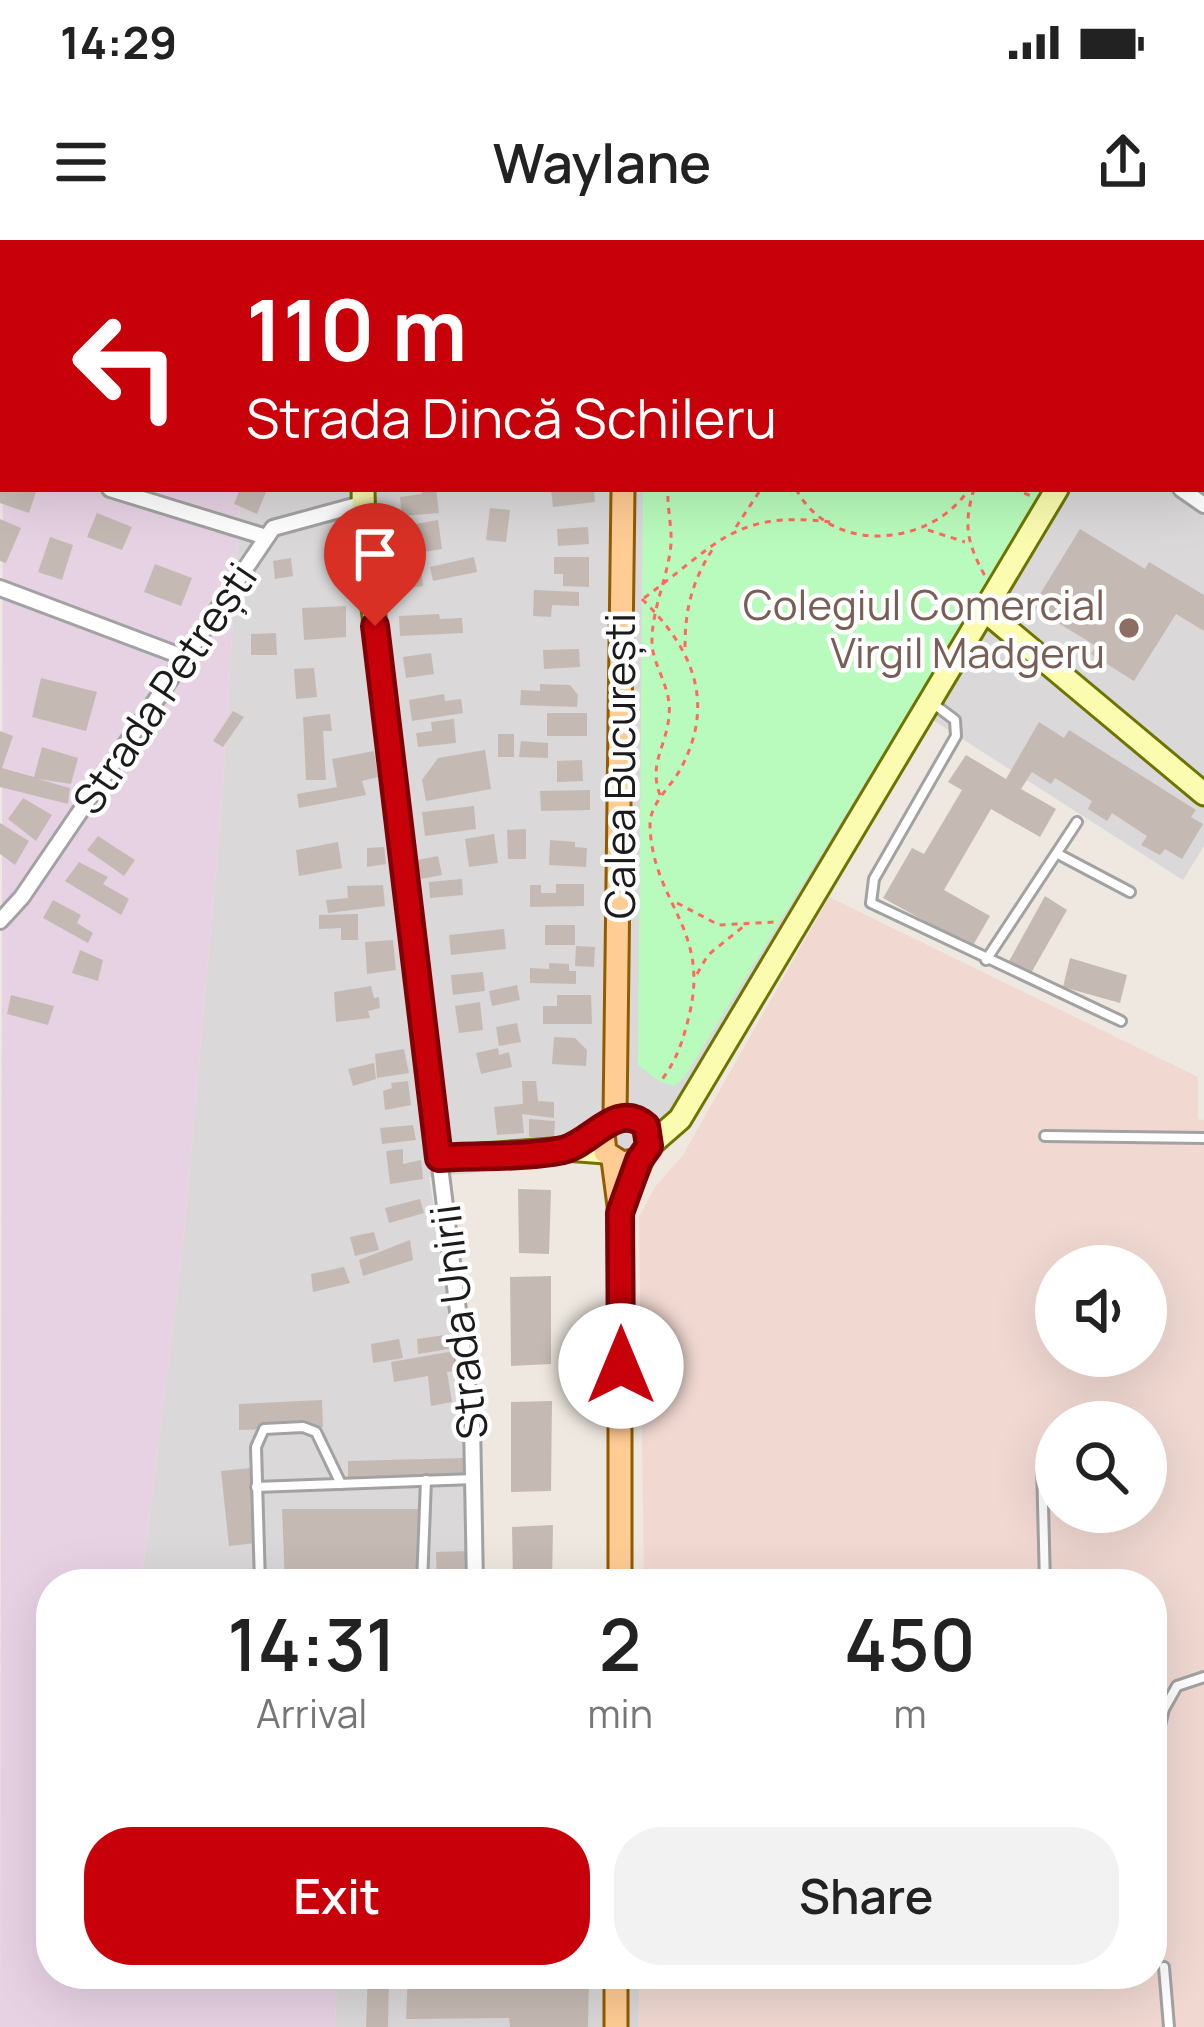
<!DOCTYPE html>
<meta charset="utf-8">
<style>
:root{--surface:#fff;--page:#f2f2f2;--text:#222;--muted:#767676;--accent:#c70009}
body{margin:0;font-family:Manrope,sans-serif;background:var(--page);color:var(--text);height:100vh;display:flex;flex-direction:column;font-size:45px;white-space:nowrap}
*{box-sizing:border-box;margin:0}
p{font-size:39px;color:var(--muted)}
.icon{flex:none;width:66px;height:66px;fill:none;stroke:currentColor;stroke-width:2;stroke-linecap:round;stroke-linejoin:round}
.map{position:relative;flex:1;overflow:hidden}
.panel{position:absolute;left:36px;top:1329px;width:1131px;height:420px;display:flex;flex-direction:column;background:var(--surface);border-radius:48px;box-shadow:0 12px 48px #0002}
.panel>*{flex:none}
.guide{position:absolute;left:0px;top:0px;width:1206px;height:252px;box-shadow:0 12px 48px #0002;background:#c70009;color:#fff;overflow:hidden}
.tools{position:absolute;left:1035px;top:1005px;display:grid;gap:24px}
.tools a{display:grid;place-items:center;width:132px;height:132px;border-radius:50%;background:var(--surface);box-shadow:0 12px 48px #0002;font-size:60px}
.pin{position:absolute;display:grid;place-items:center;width:102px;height:102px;color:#fff;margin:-123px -51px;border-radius:50% 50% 50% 0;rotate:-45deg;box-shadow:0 0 12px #0007}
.pin .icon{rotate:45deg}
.me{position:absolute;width:132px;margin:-66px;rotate:0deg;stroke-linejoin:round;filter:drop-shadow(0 0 9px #0008)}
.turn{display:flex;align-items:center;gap:42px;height:252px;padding:0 48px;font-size:54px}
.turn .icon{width:156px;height:156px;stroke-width:2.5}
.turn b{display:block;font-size:84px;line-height:102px}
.eta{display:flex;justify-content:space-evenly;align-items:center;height:204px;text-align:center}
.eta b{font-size:72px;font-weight:600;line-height:84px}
.primary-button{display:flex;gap:24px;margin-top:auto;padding:24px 48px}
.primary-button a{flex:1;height:138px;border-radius:48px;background:var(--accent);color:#fff;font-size:48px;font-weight:600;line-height:138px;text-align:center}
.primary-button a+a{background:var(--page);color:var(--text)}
.status{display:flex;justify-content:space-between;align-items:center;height:84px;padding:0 60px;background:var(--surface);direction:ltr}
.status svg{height:33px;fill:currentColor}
header{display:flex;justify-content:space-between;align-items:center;height:156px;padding:0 48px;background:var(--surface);font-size:54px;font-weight:600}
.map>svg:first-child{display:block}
.residential{fill:#dad8d8}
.industrial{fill:#e7d2e4}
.military{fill:#f1d9d2;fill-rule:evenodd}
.park{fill:#b9fbbc}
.building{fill:#c5bab3}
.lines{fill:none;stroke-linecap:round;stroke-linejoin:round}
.lane-casing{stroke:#a2a2a2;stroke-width:14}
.street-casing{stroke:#a2a2a2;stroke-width:20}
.secondary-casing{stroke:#6d7500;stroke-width:27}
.primary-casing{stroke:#935b00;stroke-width:27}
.path{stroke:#ff6960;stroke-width:3;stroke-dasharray:6 6;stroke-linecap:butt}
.lane{stroke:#fff;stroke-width:8}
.street{stroke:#fff;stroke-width:14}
.secondary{stroke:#fbfcb0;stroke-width:21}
.primary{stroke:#ffcc94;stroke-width:21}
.route-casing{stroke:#810006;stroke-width:30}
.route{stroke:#c70009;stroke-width:21}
.education-dot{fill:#8d6e63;stroke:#fff;stroke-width:4.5}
.labels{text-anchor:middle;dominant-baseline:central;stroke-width:9;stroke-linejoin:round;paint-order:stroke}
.education-label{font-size:42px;fill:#785e54;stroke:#fff;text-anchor:end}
.street-label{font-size:42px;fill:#1b1b1b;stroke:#fff}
</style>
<div class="status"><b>14:29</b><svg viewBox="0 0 49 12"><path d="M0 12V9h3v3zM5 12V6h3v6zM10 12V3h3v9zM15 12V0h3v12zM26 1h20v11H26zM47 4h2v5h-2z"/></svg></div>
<header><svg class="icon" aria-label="menu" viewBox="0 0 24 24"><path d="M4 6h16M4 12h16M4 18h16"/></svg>Waylane<svg class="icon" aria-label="share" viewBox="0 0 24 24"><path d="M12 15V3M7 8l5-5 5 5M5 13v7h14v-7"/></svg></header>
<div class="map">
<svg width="1204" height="1787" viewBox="0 0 1204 1787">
<rect width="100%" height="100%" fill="#eee8e0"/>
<g class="residential">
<path d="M242,0H1204V606L1183,640L931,479L829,657L680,892L639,945L594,922L429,937L475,1226L476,1344H141L183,1005L222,562L241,249H1203V3Z"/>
<path d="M337,1734H640L638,1787H335Z"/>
</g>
<path class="industrial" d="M3,59V249H241L222,562L183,1005L141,1344H51V1734H337L335,1787H0Z"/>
<path class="military" d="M829,657L1198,837V879L1204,880V1787H638L640,1734H1152V1344H644L639,977L655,947L683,915ZM1056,1026H1146V1116H1056ZM1056,1182H1146V1272H1056Z"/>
<path class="park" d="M643,249H1045L684,838L674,846L660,842L638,825Z"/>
<g class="building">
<path d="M0,249H37L29,273L0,263Z"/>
<path d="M240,249L266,252L257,274L234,264Z"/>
<path d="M421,249H436L439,273L402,276L400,257L422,254Z"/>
<path d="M551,249H594L595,262L553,267Z"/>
<path d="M490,268L510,270L506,302L486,300Z"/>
<path d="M97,273L132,287L122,310L87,297Z"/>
<path d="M0,279L21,288L6,323L0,321Z"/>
<path d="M438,280L442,309L404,315L399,287Z"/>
<path d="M588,287L589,304L558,306L557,289Z"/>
<path d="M1080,289L1145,329L1149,322L1204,355V391L1176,374L1134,441L1091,414L1096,406L1032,367Z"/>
<path d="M50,297L73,305L62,340L38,332Z"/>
<path d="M474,317L477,332L433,341L430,327Z"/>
<path d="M554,317H589V347L563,346V334H554Z"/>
<path d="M291,318L293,336L275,339L273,321Z"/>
<path d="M155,324L192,338L181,366L144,352Z"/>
<path d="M421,328L423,346L394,350L392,332Z"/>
<path d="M534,350L579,352V366L552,365L551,377L533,376Z"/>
<path d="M346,366V397L304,400L302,368Z"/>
<path d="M439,374L440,379L462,378L463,393L400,396L399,376Z"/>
<path d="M276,393L277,415H251V394Z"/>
<path d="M579,409L580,427L544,429L543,410Z"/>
<path d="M431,413L434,434L406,438L403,417Z"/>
<path d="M314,428L317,457L296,459L294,429Z"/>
<path d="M41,438L97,452L86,491L32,477Z"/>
<path d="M540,444L570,445L578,455L577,467L520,465L521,450L540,451Z"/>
<path d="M444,454L445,461L461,459L463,473L412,481L409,460Z"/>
<path d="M233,471L244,477L223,507L213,501Z"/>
<rect x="547" y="473" width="40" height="23"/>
<path d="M330,474L332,491H323L326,540H306L303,477Z"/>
<path d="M454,479L456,503L418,507L416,493L432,491L431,482Z"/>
<path d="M1039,482L1064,498L1069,490L1196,570L1191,577L1203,584L1182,619L1165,609L1160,615L1141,605L1147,596L1112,573L1107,581L1088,569L1092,561L1055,538L1051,544L1032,532L1021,549L1056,569L1040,597L991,569L944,650L990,676L972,707L883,658L912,608L924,614L962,550L948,542L966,515L1006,539Z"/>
<path d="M0,491L13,496L2,528L34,537L42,507L78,518L71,544L38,539L70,548L68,564L0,547Z"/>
<rect x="498" y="494" width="16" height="23"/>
<path d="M521,501L548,503V518L519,517Z"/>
<path d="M485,510L491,549L426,561L422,540L438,518Z"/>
<path d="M374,511L378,537L362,541L366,555L299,568L297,554L337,547L332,519Z"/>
<path d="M582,520L583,541L557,542V521Z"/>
<path d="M590,550V570L541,571L540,551Z"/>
<path d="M23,558L52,575L36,601L8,579Z"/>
<path d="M474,566L476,589L425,596L422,572Z"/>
<path d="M0,583L29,601L15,625L0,614Z"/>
<path d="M526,589V619H508L507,590Z"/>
<path d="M494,594L498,623L469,627L465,599Z"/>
<path d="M98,596L135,620L124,636L87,610Z"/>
<path d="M550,600L575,602V607L587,608L586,627L549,625Z"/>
<path d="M338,602L342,628L299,636L296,610Z"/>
<path d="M384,607L386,624L367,627V608Z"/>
<path d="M438,616L442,635L421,639L417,620Z"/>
<path d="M79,622L108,637L103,644L129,659L121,675L65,641Z"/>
<path d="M462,639L463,655L430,658L429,642Z"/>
<path d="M556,644H584V666L530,667V645H541V653H556Z"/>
<path d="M383,645L385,666L328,673L326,660L348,658L347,646Z"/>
<path d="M1045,656L1067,670L1030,735L1008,723Z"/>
<path d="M53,660L81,675L77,683L93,693L88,703L43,678Z"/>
<path d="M358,674V700H341V688L319,689V675Z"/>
<rect x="545" y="685" width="30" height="20"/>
<path d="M504,689L506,709L451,715L449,695Z"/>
<path d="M393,700L396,730L367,734L365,702Z"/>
<path d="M576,706L595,707L594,727L575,726Z"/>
<path d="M80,710L103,720L98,741L72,733Z"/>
<path d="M1070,718L1127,735L1120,763L1063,747Z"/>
<path d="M549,723L569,724V731H576V744L530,743V728L549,729Z"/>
<path d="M483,732L485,751L453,755L451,735Z"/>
<path d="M517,745L520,760L492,766L489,751Z"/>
<path d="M371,746L374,758L379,757L380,768L368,771L370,778L336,782L334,752Z"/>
<path d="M11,755L54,766L48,785L7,774Z"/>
<path d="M557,755H591L592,784H543V766H557Z"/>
<path d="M480,762L483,790L459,793L455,766Z"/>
<path d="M517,783L521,802L499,806L496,787Z"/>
<path d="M554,797L575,798L587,810L586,826L552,824Z"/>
<path d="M498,808L499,815L509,812L512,827L481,834L476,813Z"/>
<path d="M404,809L409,833L377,838L375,814Z"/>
<path d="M374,823L376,839L353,846L348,829Z"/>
<path d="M408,841L411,865L385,870L383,851L392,848L391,843Z"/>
<path d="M522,841H536L538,861L554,862V878L522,874L524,893L497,895L494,867L523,864Z"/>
<path d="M529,879L555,881L554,898L529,897Z"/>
<path d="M413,885L416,900L382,904L380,888Z"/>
<path d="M403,909V924L421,920L423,939L390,944L386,911Z"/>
<path d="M518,949L551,950L549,1014L519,1013Z"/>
<path d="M420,959L424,973L389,983L385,968Z"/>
<path d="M374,992L379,1010L355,1016L350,997Z"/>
<path d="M410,1000L413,1020L363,1036L359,1020Z"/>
<path d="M344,1027L350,1043L313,1052L311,1034Z"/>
<path d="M551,1036V1124L511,1126L510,1037Z"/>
<path d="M445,1095L449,1109L418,1114L417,1099Z"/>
<path d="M399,1099L403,1118L373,1123L371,1104Z"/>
<path d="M454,1111L455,1131L447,1132L452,1162L431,1166L428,1136L394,1142L391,1122Z"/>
<path d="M322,1160L323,1187L239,1190V1164Z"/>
<path d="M552,1161L551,1251L511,1252V1162Z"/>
<path d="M464,1218V1241L348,1243V1221Z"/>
<path d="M250,1228L256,1303L229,1306L221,1231Z"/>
<path d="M282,1269H418L421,1344H285Z"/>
<path d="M553,1285L552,1344H513L512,1287Z"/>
<path d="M468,1311V1344H437L436,1312Z"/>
<path d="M368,1734H389L388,1787H366Z"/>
<path d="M408,1734H589L588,1787H510L509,1778L406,1779Z"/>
</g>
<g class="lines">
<defs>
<g id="lane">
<path d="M931,462L955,480L956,496L874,639L871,663L1121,781"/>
<path d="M1058,614L1130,652"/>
<path d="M986,720L1077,582"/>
<path d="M1045,896L1204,898"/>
<path d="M1042,1224L1045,1344"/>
<path d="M256,1247L474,1239"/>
<path d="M260,1344L256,1207L264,1189L303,1187L316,1192L341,1244"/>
<path d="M422,1344L426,1240"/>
<path d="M1152,1517L1164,1469L1177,1446L1204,1437"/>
<path d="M1164,1727L1169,1787"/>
</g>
<g id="street">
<path d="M113,0L118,3"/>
<path d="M872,0L878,3"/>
<path d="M259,3H281"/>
<path d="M955,3L956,0"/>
<path d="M0,19L3,21"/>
<path d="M110,249L266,297"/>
<path d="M1181,249L1204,265"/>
<path d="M0,348L186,418"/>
<path d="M0,681L22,657L273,288L361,264"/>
<path d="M439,918L472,1183L475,1344"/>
</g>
<g id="secondary">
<path d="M401,3L402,0"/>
<path d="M1187,3L1188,0"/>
<path d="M363,249L364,293L439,918L566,909L605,912"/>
<path d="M984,370L1204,554"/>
<path d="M649,906L680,879L1057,249"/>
</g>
<g id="primary">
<path d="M631,3L632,0"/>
<path d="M615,878L623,249"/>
<path d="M613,920L620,973V1344"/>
<path d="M622,967L650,899L641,881C625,872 610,876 603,893L605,912L622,923L639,920"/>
<path d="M616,1787V1734"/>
</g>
</defs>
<use href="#lane" class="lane-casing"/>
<use href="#street" class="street-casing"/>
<use href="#secondary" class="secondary-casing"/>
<use href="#primary" class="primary-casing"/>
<g class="path">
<path d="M743,0L745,3"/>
<path d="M997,0L1001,3"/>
<path d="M679,3L680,0"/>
<path d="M796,249C832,317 932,306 969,249"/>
<path d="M974,249C963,285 967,303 985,336"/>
<path d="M1013,249L1034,257"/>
<path d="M736,287L761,249"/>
<path d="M928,290L965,302"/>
<path d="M644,358C717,305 734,270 830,282"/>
<path d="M642,359C692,408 717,462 680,530C670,548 650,563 650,585C652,663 711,688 689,776C683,801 676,822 660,842"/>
<path d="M685,407C685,369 692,342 712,310"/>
<path d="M660,555C648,523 667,506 669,475C672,448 653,426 652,404C651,370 668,338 671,304C672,286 667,268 668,249"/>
<path d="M677,663L719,685L775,682"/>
<path d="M697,734L708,715L744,686"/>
</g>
<use href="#lane" class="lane"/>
<use href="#street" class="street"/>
<use href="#secondary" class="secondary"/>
<use href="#primary" class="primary"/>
</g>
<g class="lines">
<defs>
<path id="route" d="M375,386L439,918C479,915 524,918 563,910C592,903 617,860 646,886L649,906L639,920L620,973L621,1126"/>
</defs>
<use href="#route" class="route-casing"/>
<use href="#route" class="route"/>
</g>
<circle class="education-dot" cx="1129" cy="388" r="12"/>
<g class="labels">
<g class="education-label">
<text x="1105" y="364">Colegiul Comercial<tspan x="1105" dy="48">Virgil Madgeru</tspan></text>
</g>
<g class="street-label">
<text transform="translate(164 448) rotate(-56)">Strada Petrești</text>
<text transform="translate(619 526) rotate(-90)">Calea București</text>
<text transform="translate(458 1082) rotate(-97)">Strada Unirii</text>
</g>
</g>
</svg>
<div class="tools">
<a><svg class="icon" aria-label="sound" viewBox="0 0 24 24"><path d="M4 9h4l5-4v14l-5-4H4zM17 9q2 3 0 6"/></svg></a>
<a><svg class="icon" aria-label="search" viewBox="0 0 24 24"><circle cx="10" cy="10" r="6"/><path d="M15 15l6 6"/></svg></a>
</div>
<div class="pin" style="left:375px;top:386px;background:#d93025"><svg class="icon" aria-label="arrive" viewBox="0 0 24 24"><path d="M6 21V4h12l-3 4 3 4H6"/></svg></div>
<svg class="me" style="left:621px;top:1126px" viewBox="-20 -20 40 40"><circle r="19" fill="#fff"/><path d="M0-13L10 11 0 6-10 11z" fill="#c70009"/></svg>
<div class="guide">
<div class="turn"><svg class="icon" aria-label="left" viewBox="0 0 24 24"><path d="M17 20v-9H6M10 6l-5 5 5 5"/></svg><div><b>110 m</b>Strada Dincă Schileru</div></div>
</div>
<section class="panel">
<div class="eta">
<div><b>14:31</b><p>Arrival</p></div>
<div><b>2</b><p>min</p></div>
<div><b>450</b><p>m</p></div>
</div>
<div class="primary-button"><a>Exit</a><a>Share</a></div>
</section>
</div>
